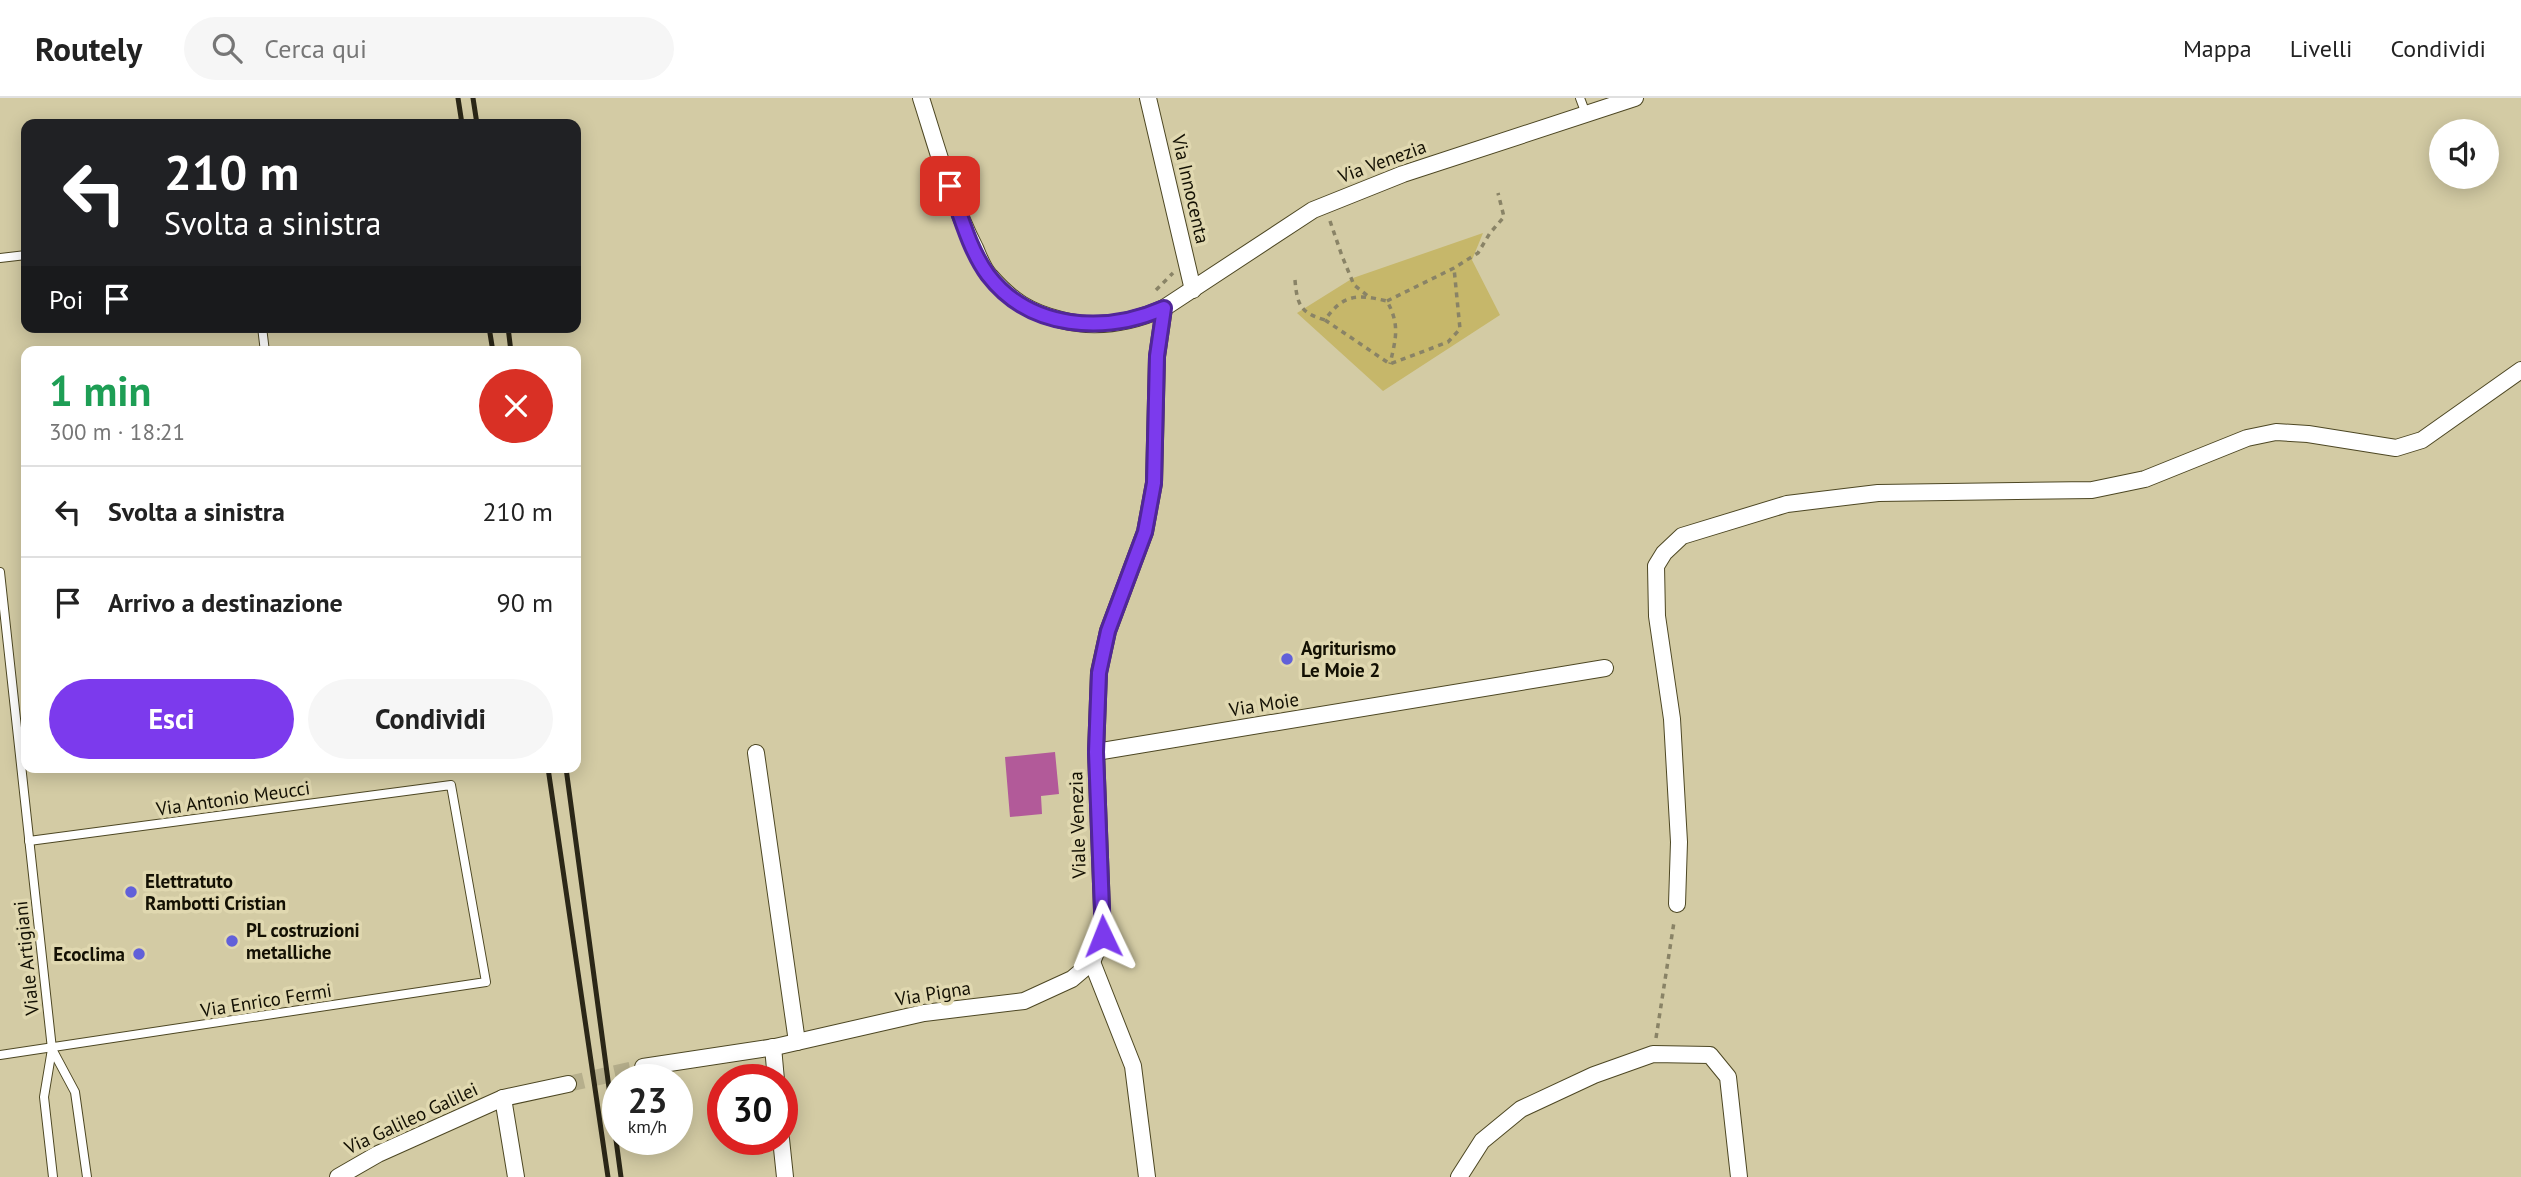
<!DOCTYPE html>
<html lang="it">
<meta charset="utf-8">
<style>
:root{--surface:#fff;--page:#f6f6f6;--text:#222;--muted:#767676;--line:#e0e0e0;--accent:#7c3aed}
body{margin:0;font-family:"PT Sans",sans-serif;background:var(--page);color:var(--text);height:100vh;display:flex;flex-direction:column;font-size:26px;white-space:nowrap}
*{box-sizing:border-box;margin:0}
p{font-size:23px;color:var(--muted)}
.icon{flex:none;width:38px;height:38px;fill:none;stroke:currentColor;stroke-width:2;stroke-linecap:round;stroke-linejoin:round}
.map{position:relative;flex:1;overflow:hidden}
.sheet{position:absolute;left:21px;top:248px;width:560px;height:427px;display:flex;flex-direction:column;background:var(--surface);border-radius:14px;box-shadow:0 4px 18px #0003}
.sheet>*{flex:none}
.hud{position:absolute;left:21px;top:21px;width:560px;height:214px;border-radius:14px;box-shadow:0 4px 18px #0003;background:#202124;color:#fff;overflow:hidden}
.controls{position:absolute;left:2429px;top:21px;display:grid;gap:14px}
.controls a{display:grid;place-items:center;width:70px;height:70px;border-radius:50%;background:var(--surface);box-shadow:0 4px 18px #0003;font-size:35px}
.speed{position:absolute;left:602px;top:966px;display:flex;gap:14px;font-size:35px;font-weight:700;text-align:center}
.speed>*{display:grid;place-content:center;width:91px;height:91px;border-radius:50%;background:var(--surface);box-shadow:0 4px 18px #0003;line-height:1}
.speed small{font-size:18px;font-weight:400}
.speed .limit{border:10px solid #d22;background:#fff;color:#111}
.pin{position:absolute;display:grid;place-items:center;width:60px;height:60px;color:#fff;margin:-30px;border-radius:14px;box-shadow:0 4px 10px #0006}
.me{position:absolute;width:77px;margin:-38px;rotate:358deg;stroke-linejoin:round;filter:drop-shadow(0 0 5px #0008)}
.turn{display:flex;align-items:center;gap:24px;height:147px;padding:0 28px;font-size:32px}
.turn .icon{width:91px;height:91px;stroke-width:2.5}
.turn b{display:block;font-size:49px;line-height:60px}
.then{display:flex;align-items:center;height:66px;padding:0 28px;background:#0003;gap:14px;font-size:26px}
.round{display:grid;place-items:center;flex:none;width:74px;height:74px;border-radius:37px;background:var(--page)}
.head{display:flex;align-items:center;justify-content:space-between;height:119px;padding:0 28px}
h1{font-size:42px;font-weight:800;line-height:52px;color:#1e9e55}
.action{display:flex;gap:14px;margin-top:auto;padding:14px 28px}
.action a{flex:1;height:80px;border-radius:42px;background:var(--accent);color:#fff;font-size:28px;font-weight:800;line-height:80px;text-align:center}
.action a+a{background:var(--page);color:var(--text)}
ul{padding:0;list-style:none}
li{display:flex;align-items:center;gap:21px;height:91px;padding:0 28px;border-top:2px solid var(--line)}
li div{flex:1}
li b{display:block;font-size:26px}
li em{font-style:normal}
header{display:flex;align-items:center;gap:42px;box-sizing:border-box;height:98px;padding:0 35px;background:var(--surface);border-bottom:2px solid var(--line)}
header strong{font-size:33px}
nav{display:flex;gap:38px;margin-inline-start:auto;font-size:24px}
.search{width:490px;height:63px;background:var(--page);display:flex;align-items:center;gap:18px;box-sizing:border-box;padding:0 24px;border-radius:38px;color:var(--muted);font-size:26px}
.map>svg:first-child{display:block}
.green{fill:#c6b76a}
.water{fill:#b25a99}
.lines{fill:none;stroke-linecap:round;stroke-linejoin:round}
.street-tunnel{stroke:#b6af8c;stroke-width:16;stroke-dasharray:16 8;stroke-linecap:butt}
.lane-casing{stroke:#4d4723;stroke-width:10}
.street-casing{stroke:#4d4723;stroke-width:18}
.path{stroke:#898366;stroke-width:3.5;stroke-dasharray:5 5;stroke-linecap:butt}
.lane{stroke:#fff;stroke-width:8}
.street{stroke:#fff;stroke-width:16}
.rail{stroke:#2b2717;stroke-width:5}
.route-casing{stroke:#51269a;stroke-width:18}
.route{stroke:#7c3aed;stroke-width:12}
.poi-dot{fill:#6160d9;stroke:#e0d8b0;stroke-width:2.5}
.labels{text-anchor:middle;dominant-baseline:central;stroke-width:7;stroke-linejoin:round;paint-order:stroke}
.street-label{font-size:19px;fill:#131003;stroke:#e0d8b0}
.poi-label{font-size:19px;font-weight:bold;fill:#131003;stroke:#e0d8b0;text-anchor:start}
</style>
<header>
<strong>Routely</strong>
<div class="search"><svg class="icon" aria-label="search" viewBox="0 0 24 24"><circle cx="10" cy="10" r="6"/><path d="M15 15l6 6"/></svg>Cerca qui</div>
<nav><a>Mappa</a><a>Livelli</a><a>Condividi</a></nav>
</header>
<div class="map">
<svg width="2521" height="1079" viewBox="0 0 2521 1079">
<rect width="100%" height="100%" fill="#d3cba4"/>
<path class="green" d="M1483,135L1472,162L1500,217L1383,293L1297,215L1353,180Z"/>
<path class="water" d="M1055,654L1059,696L1041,698L1042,716L1010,719L1005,659Z"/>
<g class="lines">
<path class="street-tunnel" d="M568,986L643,969"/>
<defs>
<g id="lane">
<path d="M1580,0L1586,16"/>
<path d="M0,160L26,157"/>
<path d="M262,229L265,254"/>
<path d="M0,474L52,951L44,999L53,1079"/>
<path d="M52,951L75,994L87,1079"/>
<path d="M0,957L486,884L451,687L29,743"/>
</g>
<g id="street">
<path d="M921,0C937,50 951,103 975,150C979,159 983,171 990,178C1012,203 1029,214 1061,222C1097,231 1131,225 1164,210L1313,112L1403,76L1635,0"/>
<path d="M1148,0L1193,192"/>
<path d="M1096,654L1605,570"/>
<path d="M756,655L797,944"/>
<path d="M1677,806L1679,744L1672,621L1657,518L1656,468L1664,455L1682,438L1787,406L1878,395L2092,392L2145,381L2247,340L2276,334L2308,336L2396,350L2422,342L2521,272"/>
<path d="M1092,864L1133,968L1147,1079"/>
<path d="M773,949L776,982"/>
<path d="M643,969L775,949L924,915L1024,903L1072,881L1092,864L1103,838L1096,654L1099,574L1108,533L1145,434L1154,385L1157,259L1164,210"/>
<path d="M503,1000L516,1079"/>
<path d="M781,1041L785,1079"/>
<path d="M338,1079L378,1056L503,1000L568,986"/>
<path d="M1459,1079L1482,1043L1521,1011L1594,977L1653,956L1710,957L1728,979L1739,1079"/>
</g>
</defs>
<use href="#lane" class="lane-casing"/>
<use href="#street" class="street-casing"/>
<g class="path">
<path d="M1330,123L1342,158L1354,187L1368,198"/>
<path d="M1295,182C1297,206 1300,215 1325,222C1343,196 1357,196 1387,203C1400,227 1396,240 1390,266"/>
<path d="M1156,192L1173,175"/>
<path d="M1387,203L1454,170L1478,155L1490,135L1504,119L1498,95"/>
<path d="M1325,222L1390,266L1448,244L1460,231L1454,170"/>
<path d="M1656,940L1674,824"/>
</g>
<use href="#lane" class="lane"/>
<use href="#street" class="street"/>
<g class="rail">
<path d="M458,0L462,26"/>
<path d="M473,0L477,26"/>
<path d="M489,229L493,254"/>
<path d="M508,229L511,254"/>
<path d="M548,670L608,1079"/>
<path d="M566,670L621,1079"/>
</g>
</g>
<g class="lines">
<defs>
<path id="route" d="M950,88C960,116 970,153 988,177C1030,232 1105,236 1164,210L1157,258L1154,385L1145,434L1108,533L1099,575L1096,654L1103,838"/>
</defs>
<use href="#route" class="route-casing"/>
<use href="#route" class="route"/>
</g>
<g class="poi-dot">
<circle cx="1287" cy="561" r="7"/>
<circle cx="131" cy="794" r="7"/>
<circle cx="232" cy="843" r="7"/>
<circle cx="139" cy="856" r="7"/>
</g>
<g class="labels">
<g class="street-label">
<text transform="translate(1382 63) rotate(-20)">Via Venezia</text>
<text transform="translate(1191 91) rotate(77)">Via Innocenta</text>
<text transform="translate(1264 606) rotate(-9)">Via Moie</text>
<text transform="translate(233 700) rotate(-8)">Via Antonio Meucci</text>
<text transform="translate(1077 727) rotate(-92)">Viale Venezia</text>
<text transform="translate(26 860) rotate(-96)">Viale Artigiani</text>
<text transform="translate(933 895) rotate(-9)">Via Pigna</text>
<text transform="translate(266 902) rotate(-9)">Via Enrico Fermi</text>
<text transform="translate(411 1020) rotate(-25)">Via Galileo Galilei</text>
</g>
<g class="poi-label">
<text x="1301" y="550">Agriturismo<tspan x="1301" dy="22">Le Moie 2</tspan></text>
<text x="145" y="783">Elettratuto<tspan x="145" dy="22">Rambotti Cristian</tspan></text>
<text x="246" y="832">PL costruzioni<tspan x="246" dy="22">metalliche</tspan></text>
<text x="125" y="856" text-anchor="end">Ecoclima</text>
</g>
</g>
</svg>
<div class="controls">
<a><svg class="icon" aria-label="sound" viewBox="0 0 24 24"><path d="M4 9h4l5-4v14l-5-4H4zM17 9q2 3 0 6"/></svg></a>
</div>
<div class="speed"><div>23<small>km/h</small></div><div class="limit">30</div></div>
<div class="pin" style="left:950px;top:88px;background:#d93025"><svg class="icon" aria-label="arrive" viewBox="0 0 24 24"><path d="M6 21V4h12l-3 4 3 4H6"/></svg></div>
<svg class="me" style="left:1103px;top:838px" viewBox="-20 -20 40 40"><path d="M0-17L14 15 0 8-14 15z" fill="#7c3aed" stroke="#fff" stroke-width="4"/></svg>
<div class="hud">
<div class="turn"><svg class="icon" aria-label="left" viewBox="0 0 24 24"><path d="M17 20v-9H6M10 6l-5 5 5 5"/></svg><div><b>210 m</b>Svolta a sinistra</div></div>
<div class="then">Poi<svg class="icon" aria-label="arrive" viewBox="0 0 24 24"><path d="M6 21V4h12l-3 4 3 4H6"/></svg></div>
</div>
<section class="sheet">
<div class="head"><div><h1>1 min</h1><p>300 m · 18:21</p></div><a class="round" style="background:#d93025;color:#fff"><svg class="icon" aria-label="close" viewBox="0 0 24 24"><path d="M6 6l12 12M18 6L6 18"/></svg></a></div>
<ul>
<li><svg class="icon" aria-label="left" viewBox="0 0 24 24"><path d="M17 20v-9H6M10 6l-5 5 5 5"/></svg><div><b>Svolta a sinistra</b></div><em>210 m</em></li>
<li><svg class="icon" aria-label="arrive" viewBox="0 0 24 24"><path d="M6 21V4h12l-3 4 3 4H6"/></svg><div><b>Arrivo a destinazione</b></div><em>90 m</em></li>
</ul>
<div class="action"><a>Esci</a><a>Condividi</a></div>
</section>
</div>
